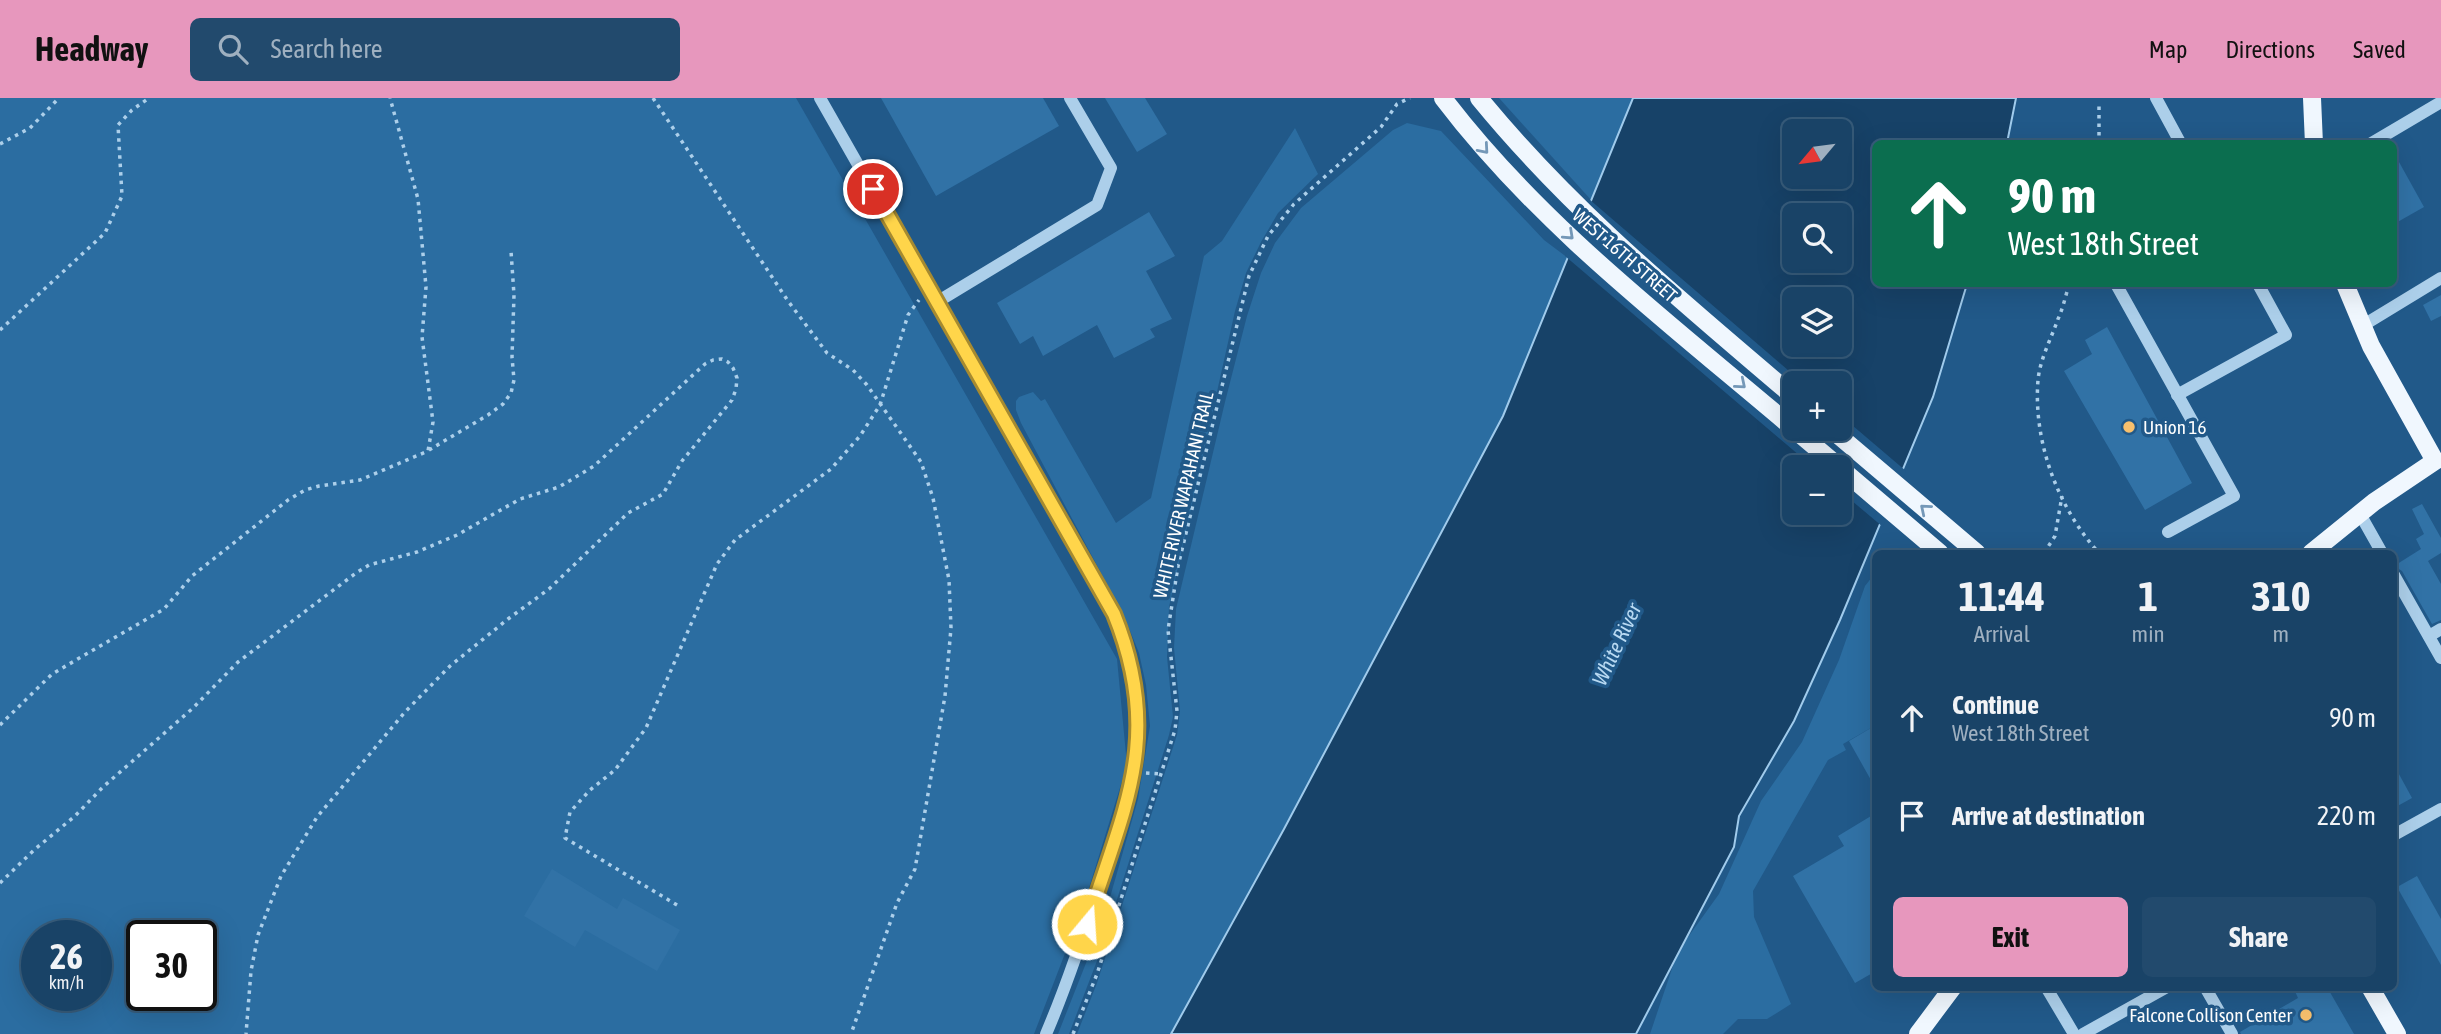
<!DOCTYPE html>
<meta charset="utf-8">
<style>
:root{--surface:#194367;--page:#224a6d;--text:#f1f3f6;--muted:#9fb0c0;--line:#375c7b;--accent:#e797bd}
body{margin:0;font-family:"Asap Condensed",sans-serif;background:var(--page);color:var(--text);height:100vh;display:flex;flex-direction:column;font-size:26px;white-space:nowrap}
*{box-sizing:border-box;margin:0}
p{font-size:23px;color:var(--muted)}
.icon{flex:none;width:38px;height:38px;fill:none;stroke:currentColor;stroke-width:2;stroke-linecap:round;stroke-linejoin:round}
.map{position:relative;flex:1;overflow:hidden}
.details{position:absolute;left:1872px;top:452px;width:525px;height:441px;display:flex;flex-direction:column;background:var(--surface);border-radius:10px;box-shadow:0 7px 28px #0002,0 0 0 2px var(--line)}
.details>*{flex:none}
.top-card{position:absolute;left:1872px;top:42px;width:525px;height:147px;border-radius:10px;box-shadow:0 7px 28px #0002,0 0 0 2px var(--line);background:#0b6e4f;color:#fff;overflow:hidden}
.needle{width:46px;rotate:241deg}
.fabs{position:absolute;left:1782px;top:21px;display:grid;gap:14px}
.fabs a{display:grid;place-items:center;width:70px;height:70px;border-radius:10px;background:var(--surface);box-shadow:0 7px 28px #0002,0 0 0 2px var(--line);font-size:35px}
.speed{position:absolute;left:21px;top:822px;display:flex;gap:14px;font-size:35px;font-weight:700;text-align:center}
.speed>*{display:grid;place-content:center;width:91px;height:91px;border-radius:50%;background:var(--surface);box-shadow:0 7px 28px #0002,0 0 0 2px var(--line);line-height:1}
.speed small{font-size:18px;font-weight:400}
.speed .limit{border:4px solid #111;border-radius:10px;background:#fff;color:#111}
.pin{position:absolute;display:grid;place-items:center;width:60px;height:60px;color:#fff;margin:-30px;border:4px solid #fff;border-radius:50%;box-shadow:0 2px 7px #0007}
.me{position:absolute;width:77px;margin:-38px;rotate:18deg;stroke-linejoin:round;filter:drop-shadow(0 0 5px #0008)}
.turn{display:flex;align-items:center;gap:24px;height:147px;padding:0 21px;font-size:32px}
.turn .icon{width:91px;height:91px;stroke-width:2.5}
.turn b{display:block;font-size:49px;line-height:60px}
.eta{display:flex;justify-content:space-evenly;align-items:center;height:119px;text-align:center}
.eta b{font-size:42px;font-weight:700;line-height:49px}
.primary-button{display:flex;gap:14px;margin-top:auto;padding:14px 21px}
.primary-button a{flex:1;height:80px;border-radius:10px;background:var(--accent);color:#111;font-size:28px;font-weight:700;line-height:80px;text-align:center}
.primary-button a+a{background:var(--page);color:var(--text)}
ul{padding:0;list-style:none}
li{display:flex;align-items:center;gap:21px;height:98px;padding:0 21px}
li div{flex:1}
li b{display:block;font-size:26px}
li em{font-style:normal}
header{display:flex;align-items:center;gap:42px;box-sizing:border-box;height:98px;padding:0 35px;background:var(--accent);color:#111}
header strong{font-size:33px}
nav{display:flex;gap:38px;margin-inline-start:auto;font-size:24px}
.search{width:490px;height:63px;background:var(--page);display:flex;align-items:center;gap:18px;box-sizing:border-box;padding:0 24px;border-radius:10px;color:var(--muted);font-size:26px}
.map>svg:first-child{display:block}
.green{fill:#2b6da1;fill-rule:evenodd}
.water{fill:#174268;stroke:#a0cbec;stroke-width:2;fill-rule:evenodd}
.pier{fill:#215989}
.building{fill:#3172a6}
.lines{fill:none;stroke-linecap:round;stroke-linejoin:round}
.path{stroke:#accfea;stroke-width:3.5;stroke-dasharray:3.5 5;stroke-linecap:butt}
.minor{stroke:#accfea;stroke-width:12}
.major{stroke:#f0f7fe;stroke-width:18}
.oneway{stroke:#7498b8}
.route-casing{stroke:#a68a30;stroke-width:18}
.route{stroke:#ffd54a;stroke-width:12}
.poi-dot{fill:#f7c06d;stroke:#215989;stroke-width:2.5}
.labels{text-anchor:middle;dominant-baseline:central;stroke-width:7;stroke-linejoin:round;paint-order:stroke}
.street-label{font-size:19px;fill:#fff;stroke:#215989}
.poi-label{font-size:19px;fill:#fff;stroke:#215989;text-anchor:start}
.water-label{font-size:21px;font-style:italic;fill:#b8d9f2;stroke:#215989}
</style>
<header>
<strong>Headway</strong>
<div class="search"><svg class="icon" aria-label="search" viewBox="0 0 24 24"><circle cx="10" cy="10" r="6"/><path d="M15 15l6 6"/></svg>Search here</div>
<nav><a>Map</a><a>Directions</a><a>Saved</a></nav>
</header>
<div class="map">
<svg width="2441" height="936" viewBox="0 0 2441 936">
<rect width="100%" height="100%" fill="#215989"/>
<g class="green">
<path d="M0,0H796L1117,561L1127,667L1084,806L1034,936H0ZM37,838H96V898H37ZM142,838H201V898H142Z"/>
<path d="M1499,0H1633L1592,103Z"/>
<path d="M1407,25L1441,33L1544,142L1568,160L1503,318L1284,731L1171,936H1077L1097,885L1177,637L1180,613L1174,550L1176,511L1225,304L1247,218L1261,175L1275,145L1301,110L1393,32Z"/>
<path d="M1295,30L1318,76L1278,115L1261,144L1246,175L1235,213L1169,509L1167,559L1173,619L1169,637L1100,855L1069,936H1058L1105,817L1138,701L1150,628L1146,587L1139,555L1124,518L1021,325L1016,312V303L1019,299L1033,294L1041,303L1045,301L1116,425L1151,400L1204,158L1222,143Z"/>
<path d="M1876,474V627L1843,646L1846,652L1828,662L1753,793L1754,819L1791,906L1767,921H1738L1723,936H1650L1678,853L1719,796L1761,703L1802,644L1839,562L1865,488Z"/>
</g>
<path class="water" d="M1633,0H2016L2007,45L1876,46V186H1967L1933,299L1840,522L1794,623L1739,718L1734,749L1636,936H1171L1284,731L1503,318ZM1794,33H1839V79H1794ZM1794,117H1839V163H1794ZM1794,201H1839V247H1794ZM1794,285H1839V331H1794ZM1794,369H1839V415H1794Z"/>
<path class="pier" d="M1589,101L1803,285H1794V331H1839V316L1906,373L1883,429L1839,392V369H1813L1565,158Z"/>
<g class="building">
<path d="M881,0H1043L1059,28L936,98Z"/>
<path d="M1105,0H1145L1167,36L1137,54Z"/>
<path d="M2394,55L2424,109L2394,126Z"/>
<path d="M1149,114L1175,158L1146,173L1172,221L1150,231L1155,239L1114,260L1097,227L1043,258L1033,238L1020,246L997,205Z"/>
<path d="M2441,197V218L2431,223L2423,207Z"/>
<path d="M2107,229L2192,385L2145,412L2064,273L2092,256L2085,242Z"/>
<path d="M2422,406L2441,440V455L2428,463L2441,486V522L2432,526L2402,473L2394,468L2421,451L2416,441L2424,436L2412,411Z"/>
<path d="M1876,627V691L1849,643Z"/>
<path d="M2394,667L2412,700L2394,710Z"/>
<path d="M1876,715V825L1870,828L1876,840V873L1855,885L1793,778L1844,748L1838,738Z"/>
<path d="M552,771L617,811L623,800L680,832L657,873L585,832L575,849L524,818Z"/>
<path d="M2417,778L2441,821V867L2397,789Z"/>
<path d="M2293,889H2327L2354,936H2241L2240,934L2298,900Z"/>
</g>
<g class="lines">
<g class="path">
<path d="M653,0L788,203L827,255L853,272L867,287L921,364L933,400L949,482L951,530L945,598L915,771L897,805L851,936"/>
<path d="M0,46L30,30L59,0"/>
<path d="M2099,46V7"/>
<path d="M2069,186C2066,197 2063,210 2058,221C2051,241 2040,261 2038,282C2033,344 2058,410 2099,455"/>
<path d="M0,232L105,135L122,98L118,27L132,12L149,0"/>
<path d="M429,352L488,317L503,306L511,295L514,282L512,259L514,197L511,153"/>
<path d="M2044,455L2055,438L2062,398"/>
<path d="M0,627L52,576L164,511L192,478L288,402L305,392L319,388L360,382L428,353L433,324L422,239L426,189L418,101L390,0"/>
<path d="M1146,675L1161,676"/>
<path d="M0,785L34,752L75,718L103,689L193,610L238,564L356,475L369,467L417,454L457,437L520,401L559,389L594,368L705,266L713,262L722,261L728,264L733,270L737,280L736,291L732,302L682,363L663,396L628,415L549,491L508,521L450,568L405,614L317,719L281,778L258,837L251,873L246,936"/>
<path d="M677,807L565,740L570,714L590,692L615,672L646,630L717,466L735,442L831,371L860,338L880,307L908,217L919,202"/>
<path d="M1073,936L1097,876L1175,632L1177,613L1168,532L1178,468L1249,178L1268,138L1294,106L1381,29L1397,6L1410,0"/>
</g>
<g class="minor">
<path d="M820,0L1114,516C1158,624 1134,681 1100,785C1084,836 1067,887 1046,936"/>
<path d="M2156,0L2181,46"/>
<path d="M2370,46L2441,4"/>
<path d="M2116,186L2234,398L2168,434"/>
<path d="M937,204L1097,107L1111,70L1070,0"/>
<path d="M2362,228L2441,180"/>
<path d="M2177,297L2286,237L2258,186"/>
<path d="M2360,416L2382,455"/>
<path d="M2394,477L2441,560"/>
<path d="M2429,538L2441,531"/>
<path d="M2394,737L2441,711"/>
<path d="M2046,889L2074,936"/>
<path d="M2205,889L2232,936"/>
<path d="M2083,936L2167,889"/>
</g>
<g class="major">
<path d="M1443,0C1540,128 1672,227 1794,331"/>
<path d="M1479,0C1573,115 1682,203 1794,299"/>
<path d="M2312,0L2314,46"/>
<path d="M1794,331L1839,369"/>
<path d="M1831,331L1977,455"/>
<path d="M1839,369L1940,455"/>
<path d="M2311,455L2374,404L2435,363L2371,248L2345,186"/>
<path d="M2370,889L2397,936"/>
<path d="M1918,936L1953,889"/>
</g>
</g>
<defs><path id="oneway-chevron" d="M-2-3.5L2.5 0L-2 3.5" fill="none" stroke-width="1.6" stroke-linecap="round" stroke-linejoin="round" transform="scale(1.75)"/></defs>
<g class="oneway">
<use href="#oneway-chevron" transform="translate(1484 51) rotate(49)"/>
<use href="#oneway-chevron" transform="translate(1569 137) rotate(43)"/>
<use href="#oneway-chevron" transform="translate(1741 286) rotate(40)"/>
<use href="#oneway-chevron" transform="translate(1925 411) rotate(-140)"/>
</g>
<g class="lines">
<defs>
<path id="route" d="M873,91L1114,516C1164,639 1124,709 1087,826"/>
</defs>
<use href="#route" class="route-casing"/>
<use href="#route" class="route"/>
</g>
<g class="poi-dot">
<circle cx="2129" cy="329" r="7"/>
<circle cx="2306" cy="917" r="7"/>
</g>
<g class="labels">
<g class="street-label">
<text transform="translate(1625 157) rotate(41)">WEST 16TH STREET</text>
<text transform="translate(1183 397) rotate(-77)">WHITE RIVER WAPAHANI TRAIL</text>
</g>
<g class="poi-label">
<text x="2143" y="329">Union 16</text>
<text x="2292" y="917" text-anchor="end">Falcone Collison Center</text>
</g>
<g class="water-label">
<text transform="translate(1616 546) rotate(-65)">White River</text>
</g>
</g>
</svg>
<div class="fabs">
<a><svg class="needle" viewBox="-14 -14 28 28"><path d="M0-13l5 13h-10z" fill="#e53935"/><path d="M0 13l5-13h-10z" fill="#9fb0c0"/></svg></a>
<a><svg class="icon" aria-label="search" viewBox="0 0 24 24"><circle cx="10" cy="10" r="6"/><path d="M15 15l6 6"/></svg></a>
<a><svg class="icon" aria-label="layers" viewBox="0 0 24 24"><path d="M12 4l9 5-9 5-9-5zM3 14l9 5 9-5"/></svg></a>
<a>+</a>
<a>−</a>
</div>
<div class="speed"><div>26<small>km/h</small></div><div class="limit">30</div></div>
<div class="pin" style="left:873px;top:91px;background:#d93025"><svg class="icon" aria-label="arrive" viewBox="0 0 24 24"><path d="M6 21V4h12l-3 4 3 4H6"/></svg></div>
<svg class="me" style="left:1087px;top:826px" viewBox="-20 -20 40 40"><circle r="17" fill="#ffd54a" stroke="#fff" stroke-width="3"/><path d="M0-11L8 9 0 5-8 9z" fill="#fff"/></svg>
<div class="top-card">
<div class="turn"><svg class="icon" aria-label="ahead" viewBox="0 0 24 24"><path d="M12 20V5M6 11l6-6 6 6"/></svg><div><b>90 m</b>West 18th Street</div></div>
</div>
<section class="details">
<div class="eta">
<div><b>11:44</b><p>Arrival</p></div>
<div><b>1</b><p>min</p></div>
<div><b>310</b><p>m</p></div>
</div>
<ul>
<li><svg class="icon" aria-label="ahead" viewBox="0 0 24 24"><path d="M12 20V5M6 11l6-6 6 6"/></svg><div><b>Continue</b><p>West 18th Street</p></div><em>90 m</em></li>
<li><svg class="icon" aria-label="arrive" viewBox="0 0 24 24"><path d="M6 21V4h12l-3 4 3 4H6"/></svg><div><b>Arrive at destination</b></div><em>220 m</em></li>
</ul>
<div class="primary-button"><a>Exit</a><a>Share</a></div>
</section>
</div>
